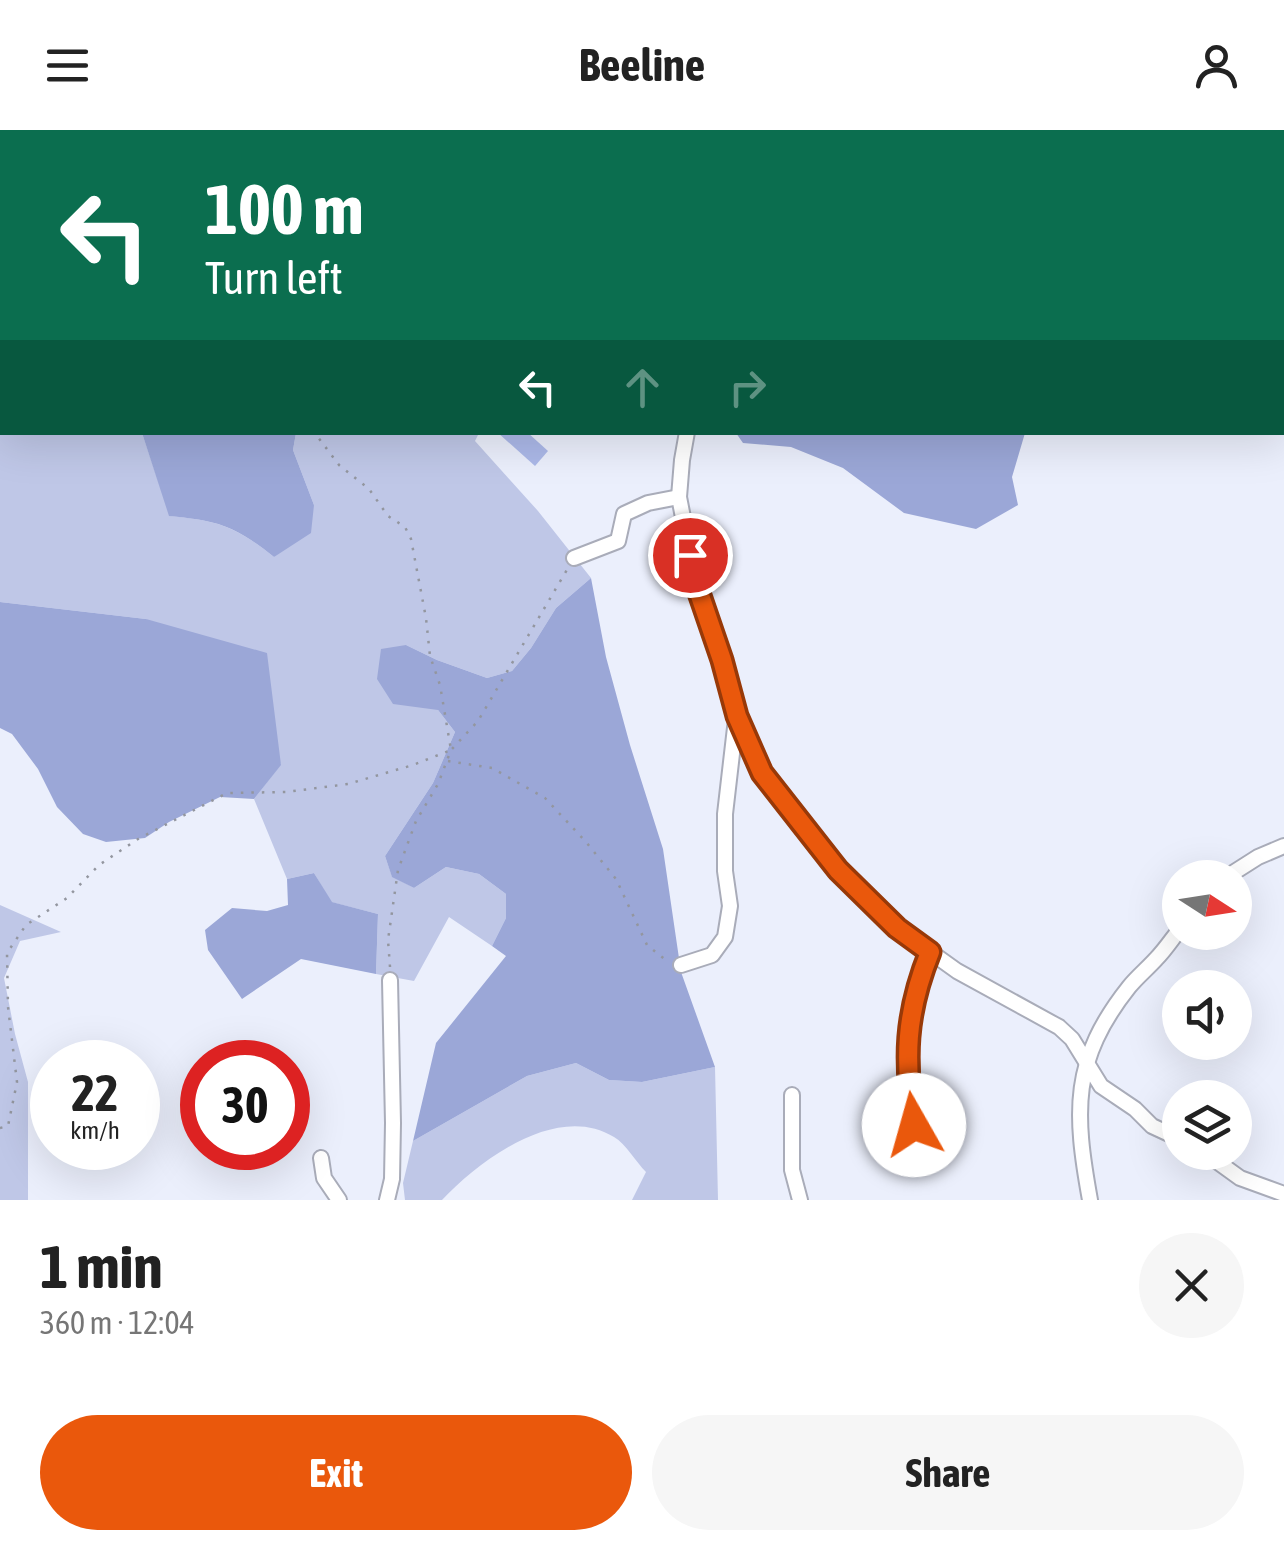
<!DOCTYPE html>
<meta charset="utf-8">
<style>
:root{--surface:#fff;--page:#f6f6f6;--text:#222;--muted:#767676;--accent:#ea580c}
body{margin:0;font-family:"Asap Condensed",sans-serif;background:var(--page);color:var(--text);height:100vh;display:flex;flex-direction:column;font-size:38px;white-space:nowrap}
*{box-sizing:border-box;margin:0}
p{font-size:32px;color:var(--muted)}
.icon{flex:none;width:55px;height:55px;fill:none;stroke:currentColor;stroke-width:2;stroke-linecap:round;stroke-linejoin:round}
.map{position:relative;height:1070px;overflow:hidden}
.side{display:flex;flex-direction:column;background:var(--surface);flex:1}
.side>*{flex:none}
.top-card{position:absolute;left:0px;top:0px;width:1285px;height:305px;box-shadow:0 10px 40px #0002;background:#0b6e4f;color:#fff;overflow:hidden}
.needle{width:65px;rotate:102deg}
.buttons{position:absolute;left:1162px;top:730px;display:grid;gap:20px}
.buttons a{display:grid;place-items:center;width:90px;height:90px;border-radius:50%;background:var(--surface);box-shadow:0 10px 40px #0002;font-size:50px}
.speed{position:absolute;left:30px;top:910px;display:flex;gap:20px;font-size:50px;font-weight:700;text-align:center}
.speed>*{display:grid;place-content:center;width:130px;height:130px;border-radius:50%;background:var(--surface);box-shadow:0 10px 40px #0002;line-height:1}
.speed small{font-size:25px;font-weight:400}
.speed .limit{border:15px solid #d22;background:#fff;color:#111}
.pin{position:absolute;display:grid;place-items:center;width:85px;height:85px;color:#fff;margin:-42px;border:5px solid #fff;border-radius:50%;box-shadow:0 2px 10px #0007}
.me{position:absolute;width:110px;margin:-55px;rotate:353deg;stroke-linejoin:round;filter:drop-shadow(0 0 8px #0008)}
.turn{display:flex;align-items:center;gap:35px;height:210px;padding:0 40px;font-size:45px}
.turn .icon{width:130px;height:130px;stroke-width:2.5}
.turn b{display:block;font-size:70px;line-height:85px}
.lanes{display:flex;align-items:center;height:95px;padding:0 40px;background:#0003;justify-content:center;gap:50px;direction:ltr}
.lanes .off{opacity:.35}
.round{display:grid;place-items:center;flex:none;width:105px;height:105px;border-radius:52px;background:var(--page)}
.overview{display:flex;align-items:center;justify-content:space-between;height:170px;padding:0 40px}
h1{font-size:60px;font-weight:700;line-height:75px}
.cta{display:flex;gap:20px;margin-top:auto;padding:20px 40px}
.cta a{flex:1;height:115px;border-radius:60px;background:var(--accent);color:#fff;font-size:40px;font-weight:700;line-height:115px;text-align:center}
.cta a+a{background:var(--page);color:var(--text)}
header{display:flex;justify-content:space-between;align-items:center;height:130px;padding:0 40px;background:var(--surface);font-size:45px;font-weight:700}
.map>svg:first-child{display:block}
.green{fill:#bfc7e7}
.forest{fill:#9ba7d7}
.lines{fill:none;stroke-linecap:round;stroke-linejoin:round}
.stream{stroke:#687092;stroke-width:4}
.building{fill:#acb9e9}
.street-casing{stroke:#a9acb9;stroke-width:18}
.path{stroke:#93969f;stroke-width:2.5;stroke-dasharray:2.5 8;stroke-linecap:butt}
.street{stroke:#fff;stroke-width:14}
.route-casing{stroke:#983908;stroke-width:25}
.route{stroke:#ea580c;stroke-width:18}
</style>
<header><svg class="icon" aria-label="menu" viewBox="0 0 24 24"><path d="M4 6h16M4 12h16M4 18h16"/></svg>Beeline<svg class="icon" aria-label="person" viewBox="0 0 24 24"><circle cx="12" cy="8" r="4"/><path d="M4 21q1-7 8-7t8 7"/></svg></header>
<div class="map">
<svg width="1284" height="1070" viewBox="0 0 1284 1070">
<rect width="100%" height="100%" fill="#ebeffc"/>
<g class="green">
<path d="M2,225V302L142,303L170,386C219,391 235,396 274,427L314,375L293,320L296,303H479L475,311L538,381L591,448L556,478L531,518L512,541L487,548L437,530L406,515L438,580L455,602L433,653L385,726L392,746L414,758L446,737L479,744L506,764V788L492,816L449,787L414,851L376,844L378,784L331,772L314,743L287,749L254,669L281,634L146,489L0,472V227Z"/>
<path d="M0,775L61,802L20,811L4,848L15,904L28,952V1070H0Z"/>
<path d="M576,933L609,950L642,952L715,937L718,1070H632L646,1042C636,1032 626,1014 614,1007C557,972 480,1030 442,1070H405L403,1053L413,1011L527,946Z"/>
</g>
<g class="forest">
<path d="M30,0H489L460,2H29Z"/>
<path d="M142,303H296L293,320L314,375L311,403L274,427C235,396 220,391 169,386Z"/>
<path d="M736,303H1025L1012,347L1018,375L976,399L904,383L843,338L791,317L743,313Z"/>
<path d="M591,448L606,527L630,615L663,719L681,842L715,937L642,952L609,950L576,933L527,946L413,1011L436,913L506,826L492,816L506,788V764L479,744L446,737L414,758L392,747L385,726L433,653L455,602L438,580L393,574L377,549L381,519L406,515L437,530L487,548L512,541L531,518L556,478Z"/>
<path d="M0,472L146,489L267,523L281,635L254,669L220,667L169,692L145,708L106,712L83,704L57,677L38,639L12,604L0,598Z"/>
<path d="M314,743L332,772L378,784L376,844L301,829L242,869L208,820L205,800L232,778L267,781L288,775L287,749Z"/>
</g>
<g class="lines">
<g class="stream">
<path d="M29,0L30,2"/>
<path d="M567,0L569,2"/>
<path d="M0,263L2,260"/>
</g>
</g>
<path class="building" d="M497,302H527L548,321L535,336Z"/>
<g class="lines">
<defs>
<g id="street">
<path d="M786,0V2"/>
<path d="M1141,0L1148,2"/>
<path d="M899,2V0"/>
<path d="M1009,2L1010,0"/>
<path d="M1260,2L1261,0"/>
<path d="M1282,21H1284"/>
<path d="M1282,157L1284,154"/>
<path d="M1282,233L1284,234"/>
<path d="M687,302L682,330L679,367L696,454L722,530L737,586L762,643L838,741L897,798L957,841L1059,897L1072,909L1101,956L1135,979L1152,996L1180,1009"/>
<path d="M574,428L618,411L624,384L648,373L679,367"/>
<path d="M1225,748L1258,727L1284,716"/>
<path d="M681,835L712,825L725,807L730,776L725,741V684L736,589"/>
<path d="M792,965V1040L800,1070"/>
<path d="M918,1020C905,944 900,896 930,823"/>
<path d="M1204,1022L1240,1048L1284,1064"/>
<path d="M321,1028L324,1048L339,1070"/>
<path d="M387,1070L392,1049L393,993L390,850"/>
<path d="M1090,1070C1074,982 1071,930 1129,857C1137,847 1147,839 1156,829C1165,820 1172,809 1180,799"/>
</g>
</defs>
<use href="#street" class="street-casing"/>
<g class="path">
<path d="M260,0L261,2"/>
<path d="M0,99L2,100"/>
<path d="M448,631L492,638L545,668L586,712L616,749L647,815L667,831"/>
<path d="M390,837L388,810L398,740L416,691L438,654L451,620L478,591L568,438"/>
<path d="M0,998L8,996L17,952L8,877L7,823L26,795L67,768L99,735L138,709L227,663L286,662L348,654L413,635L451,620L440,555L430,526L426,488L411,409L405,397L388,386L369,359L339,335L314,302"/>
</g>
<use href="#street" class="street"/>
</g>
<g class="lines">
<defs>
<path id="route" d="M690,425L696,454L722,530L737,586L762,643L838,740L897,798L930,822C905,884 904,930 914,995"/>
</defs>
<use href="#route" class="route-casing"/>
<use href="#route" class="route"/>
</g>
</svg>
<div class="buttons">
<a><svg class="needle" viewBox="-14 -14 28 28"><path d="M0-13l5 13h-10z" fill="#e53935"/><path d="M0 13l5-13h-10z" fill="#767676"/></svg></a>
<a><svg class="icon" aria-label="sound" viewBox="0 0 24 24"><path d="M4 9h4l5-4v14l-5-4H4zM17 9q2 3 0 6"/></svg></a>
<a><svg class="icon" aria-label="layers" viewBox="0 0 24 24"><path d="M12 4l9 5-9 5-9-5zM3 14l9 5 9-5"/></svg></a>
</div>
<div class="speed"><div>22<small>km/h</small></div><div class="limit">30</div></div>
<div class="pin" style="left:690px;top:425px;background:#d93025"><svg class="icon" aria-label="arrive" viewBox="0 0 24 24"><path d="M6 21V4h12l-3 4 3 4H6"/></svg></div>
<svg class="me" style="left:914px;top:995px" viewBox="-20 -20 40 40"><circle r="19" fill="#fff"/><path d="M0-13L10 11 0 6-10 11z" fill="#ea580c"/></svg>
<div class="top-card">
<div class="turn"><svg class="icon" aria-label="left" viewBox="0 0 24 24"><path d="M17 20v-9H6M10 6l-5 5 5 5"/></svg><div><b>100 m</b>Turn left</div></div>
<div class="lanes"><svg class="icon" aria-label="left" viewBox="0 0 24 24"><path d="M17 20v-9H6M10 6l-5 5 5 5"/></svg><svg class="icon off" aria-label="ahead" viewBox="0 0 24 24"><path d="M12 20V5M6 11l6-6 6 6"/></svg><svg class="icon off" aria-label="right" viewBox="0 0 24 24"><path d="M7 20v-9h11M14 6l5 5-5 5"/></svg></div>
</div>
</div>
<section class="side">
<div class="overview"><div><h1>1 min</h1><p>360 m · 12:04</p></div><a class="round"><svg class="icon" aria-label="close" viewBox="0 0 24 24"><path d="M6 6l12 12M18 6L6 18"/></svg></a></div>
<div class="cta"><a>Exit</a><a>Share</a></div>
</section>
